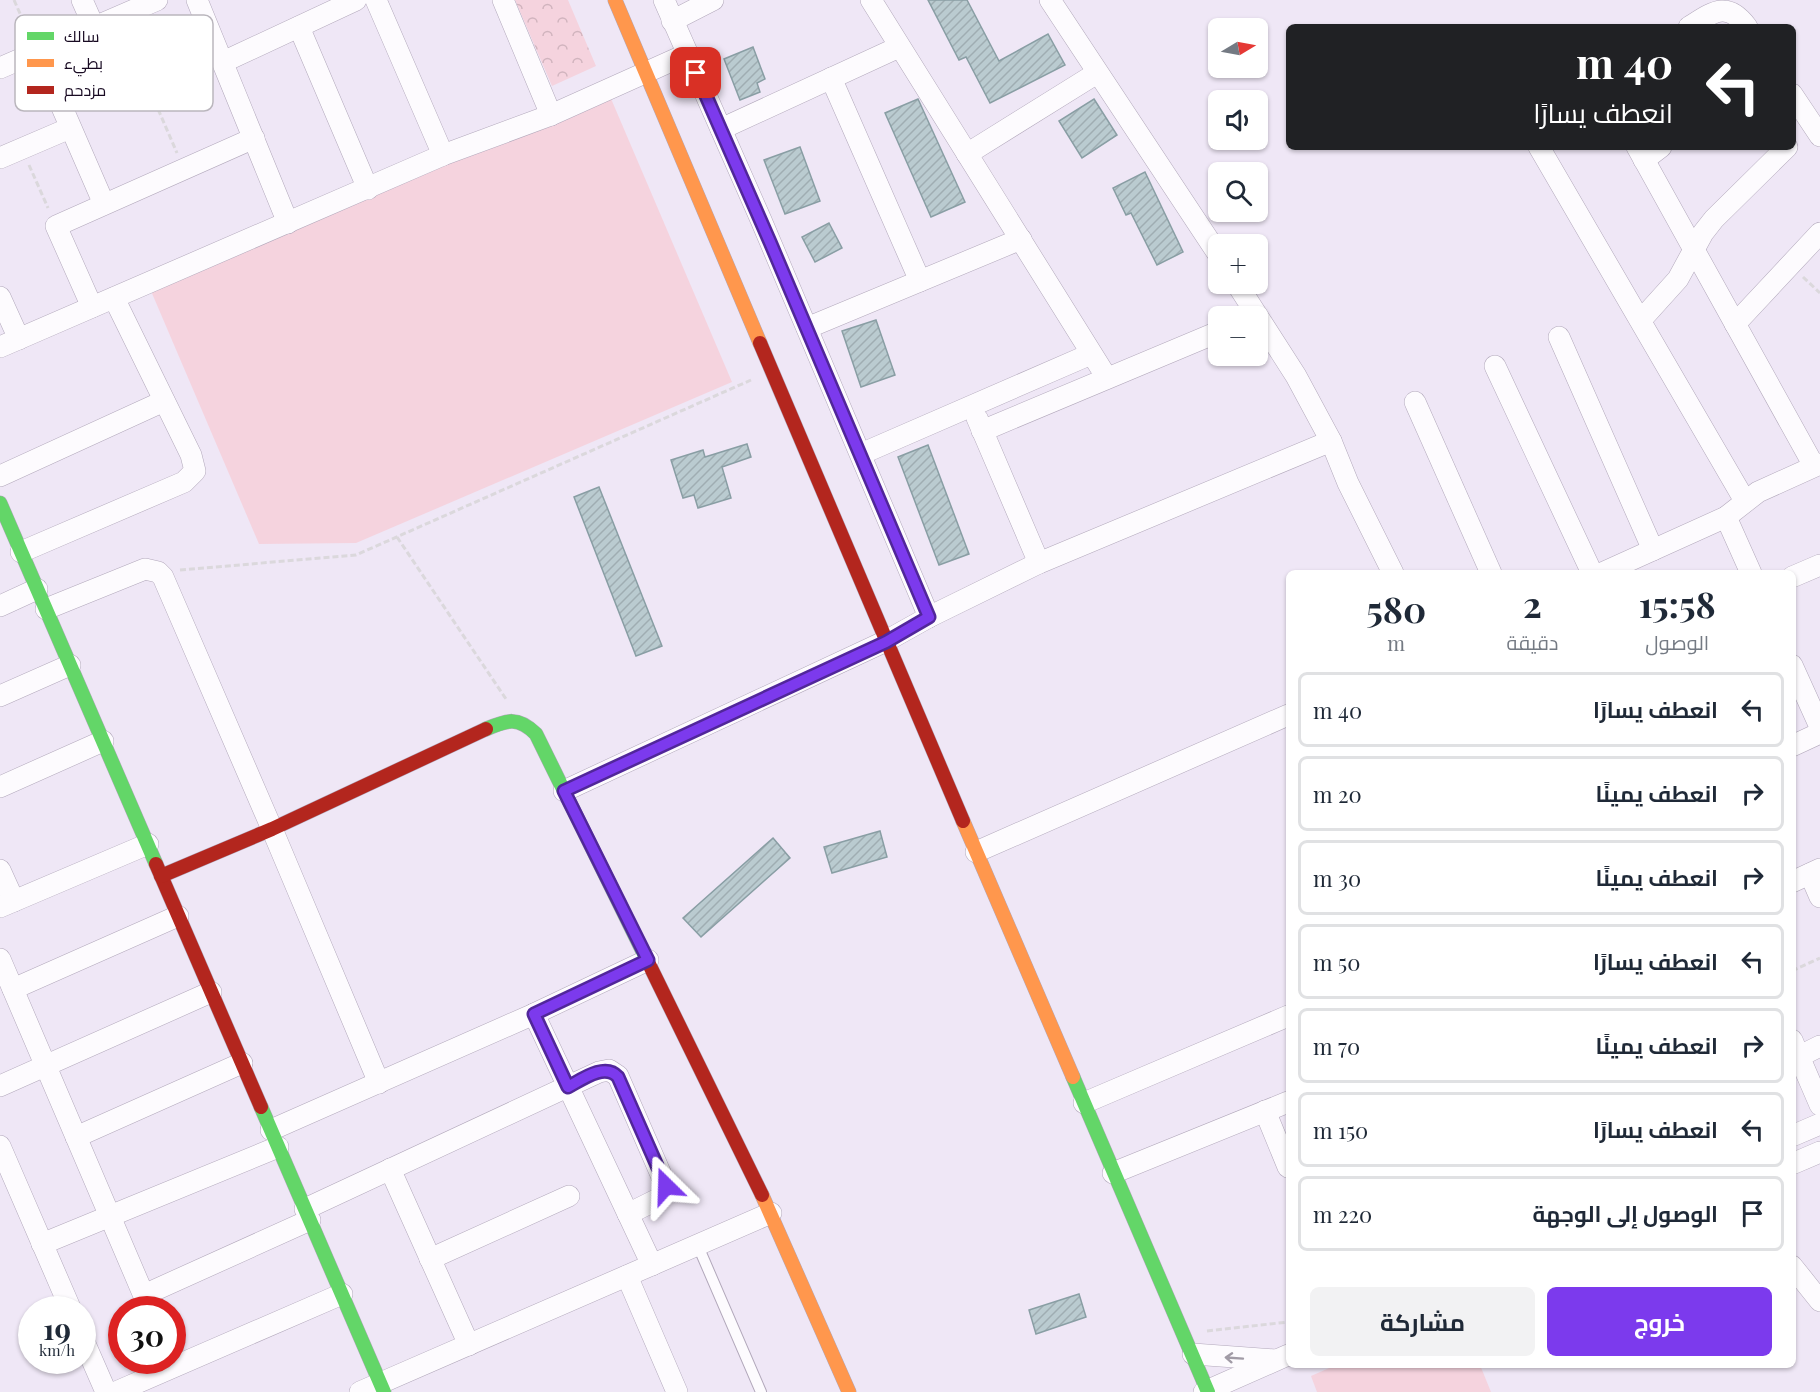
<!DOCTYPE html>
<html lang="ar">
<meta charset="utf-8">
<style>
:root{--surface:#fff;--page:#f2f2f3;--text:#1f2937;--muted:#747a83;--line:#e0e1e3;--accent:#7c3aed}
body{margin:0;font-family:"Playfair Display",Cairo,serif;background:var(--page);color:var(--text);direction:rtl;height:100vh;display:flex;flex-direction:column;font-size:22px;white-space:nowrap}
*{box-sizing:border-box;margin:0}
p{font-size:20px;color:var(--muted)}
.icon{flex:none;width:33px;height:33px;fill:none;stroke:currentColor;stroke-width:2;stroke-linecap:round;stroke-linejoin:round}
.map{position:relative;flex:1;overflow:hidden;direction:ltr}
.side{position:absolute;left:1286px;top:570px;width:510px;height:798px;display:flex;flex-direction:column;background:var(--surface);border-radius:9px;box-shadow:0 2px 4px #0004;direction:rtl}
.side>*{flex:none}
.top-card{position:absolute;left:1286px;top:24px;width:510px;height:126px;border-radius:9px;box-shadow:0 2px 4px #0004;direction:rtl;background:#202124;color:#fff;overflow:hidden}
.needle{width:39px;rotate:80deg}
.tools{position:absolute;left:1208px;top:18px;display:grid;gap:12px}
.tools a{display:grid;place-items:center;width:60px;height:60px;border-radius:9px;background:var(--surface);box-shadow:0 2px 4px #0004;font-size:30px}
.speed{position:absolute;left:18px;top:1296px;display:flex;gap:12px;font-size:30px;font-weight:700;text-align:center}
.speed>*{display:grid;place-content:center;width:78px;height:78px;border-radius:50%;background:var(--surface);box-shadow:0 2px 4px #0004;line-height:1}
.speed small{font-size:15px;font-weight:400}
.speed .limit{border:9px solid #d22;background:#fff;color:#111}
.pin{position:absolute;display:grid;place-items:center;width:51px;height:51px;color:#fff;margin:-26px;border-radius:12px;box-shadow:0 3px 9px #0006}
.me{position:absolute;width:66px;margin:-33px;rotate:338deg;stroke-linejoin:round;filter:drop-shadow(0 0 4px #0008)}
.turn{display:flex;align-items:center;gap:21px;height:126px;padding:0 24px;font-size:27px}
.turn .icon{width:78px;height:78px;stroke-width:2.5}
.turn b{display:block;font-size:42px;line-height:51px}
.eta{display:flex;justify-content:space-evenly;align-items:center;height:102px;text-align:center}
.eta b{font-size:36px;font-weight:700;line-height:42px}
.action{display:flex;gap:12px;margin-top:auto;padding:12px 24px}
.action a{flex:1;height:69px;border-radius:9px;background:var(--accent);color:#fff;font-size:24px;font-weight:700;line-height:69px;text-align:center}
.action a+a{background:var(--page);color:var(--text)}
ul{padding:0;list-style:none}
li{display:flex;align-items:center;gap:18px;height:75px;margin:0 12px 9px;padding:0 12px;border:3px solid var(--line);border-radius:9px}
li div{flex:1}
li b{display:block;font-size:22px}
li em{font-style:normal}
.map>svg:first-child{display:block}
.forest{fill:url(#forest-crowns)}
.pitch{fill:#f5d3de}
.building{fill:url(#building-hatch);stroke:#899ea4;stroke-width:1.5}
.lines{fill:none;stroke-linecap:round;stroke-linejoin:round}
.lane-casing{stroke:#b2a8bb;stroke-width:12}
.street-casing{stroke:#b2a8bb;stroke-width:22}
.fast-casing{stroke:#b2a8bb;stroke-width:15}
.slow-casing{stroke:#b2a8bb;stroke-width:15}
.jam-casing{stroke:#b2a8bb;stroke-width:15}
.path{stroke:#dbd8dc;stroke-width:3;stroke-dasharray:6 3;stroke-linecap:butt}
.lane{stroke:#fdfbfe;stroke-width:10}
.street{stroke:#fdfbfe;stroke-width:21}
.fast{stroke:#63d668;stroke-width:14}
.slow{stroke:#ff974d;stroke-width:14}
.jam{stroke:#b3261e;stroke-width:14}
.oneway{stroke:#a19ba6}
.route-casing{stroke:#51269a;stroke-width:15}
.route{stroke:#7c3aed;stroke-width:10}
.key{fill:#fff;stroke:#bab6bd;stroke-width:1.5}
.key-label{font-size:16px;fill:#180a22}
</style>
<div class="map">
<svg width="1820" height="1392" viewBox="0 0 1820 1392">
<defs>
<pattern id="forest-crowns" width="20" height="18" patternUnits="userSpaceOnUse" patternTransform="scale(1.5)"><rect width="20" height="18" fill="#f5d3de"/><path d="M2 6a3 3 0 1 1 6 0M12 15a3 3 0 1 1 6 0" fill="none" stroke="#d1b4be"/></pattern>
<pattern id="building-hatch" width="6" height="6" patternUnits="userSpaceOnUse" patternTransform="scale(1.5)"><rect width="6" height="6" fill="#bacbd0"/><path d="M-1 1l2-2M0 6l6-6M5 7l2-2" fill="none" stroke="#9fadb2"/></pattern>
</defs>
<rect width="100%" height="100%" fill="#efe7f6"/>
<path class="forest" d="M515,0H568L596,66L552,86Z"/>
<g class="pitch">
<path d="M609,94L732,382L356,543L259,544L151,291Z"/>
<path d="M1336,1365H1480L1491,1392H1317L1311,1376Z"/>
</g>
<g class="building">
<path d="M928,0H967L999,61L1048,34L1065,65L990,103L966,57L959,60Z"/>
<path d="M753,47L765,79L757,83L760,92L740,100L724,59Z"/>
<path d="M918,99L965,202L931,217L885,113Z"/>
<path d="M1094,99L1117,135L1082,158L1059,121Z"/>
<path d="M800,147L820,201L785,214L764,160Z"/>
<path d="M1145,172L1183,252L1157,265L1131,213L1126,215L1113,188Z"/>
<path d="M829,223L842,248L815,262L802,237Z"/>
<path d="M876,320L895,375L861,387L842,331Z"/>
<path d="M747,444L751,457L722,467L731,498L698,508L694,495L683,498L671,460L703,450L705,457Z"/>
<path d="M928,445L969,554L939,565L898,457Z"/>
<path d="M599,487L662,646L636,656L574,497Z"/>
<path d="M880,831L887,857L832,873L824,847Z"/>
<path d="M773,838L790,858L701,937L683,918Z"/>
<path d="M1079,1294L1086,1317L1036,1334L1029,1310Z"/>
</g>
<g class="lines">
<defs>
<path id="lane" d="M698,1246L761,1392"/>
<g id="street">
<path d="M82,0L94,27"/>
<path d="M197,0L288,223"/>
<path d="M376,0L443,155"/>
<path d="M503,0L551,115"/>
<path d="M664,0L761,220L929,617"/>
<path d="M871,0L1107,378"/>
<path d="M1050,0L1218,254"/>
<path d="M672,21L713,0"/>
<path d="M299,27L368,189"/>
<path d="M1689,27C1713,12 1727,0 1747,27"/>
<path d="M38,52L104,204"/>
<path d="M223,62L356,0"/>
<path d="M0,68L157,0"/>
<path d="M831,78L920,281"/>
<path d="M1792,94L1820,136"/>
<path d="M721,129L899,47"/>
<path d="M1539,147L1745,501"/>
<path d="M1637,147L1814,466"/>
<path d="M967,154L1097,73"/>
<path d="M0,158L70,128"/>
<path d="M1644,160L1661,147"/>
<path d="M1237,284L1296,376L1331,441L1348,483L1393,573"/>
<path d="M0,297L19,339"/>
<path d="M92,307L56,226L254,138"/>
<path d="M1641,320L1678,279L1703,233L1714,219L1787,147"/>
<path d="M1735,324L1820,233"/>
<path d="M807,328L1021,239"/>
<path d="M1559,337L1653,550"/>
<path d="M0,347L443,155L551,115L687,54"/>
<path d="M1495,366L1592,573"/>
<path d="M1415,402L1491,573"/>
<path d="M977,418L1039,563"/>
<path d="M982,431L1218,332"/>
<path d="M861,454L1091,354"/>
<path d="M0,476L164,401"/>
<path d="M1726,517L1751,573"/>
<path d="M21,552L184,482L195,471L191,455L114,298"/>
<path d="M1602,573L1726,517L1758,492L1820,464"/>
<path d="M1792,577L1820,565"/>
<path d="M0,606L37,589"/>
<path d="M46,609L145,569L158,572L163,577L272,829L379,1083"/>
<path d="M1792,665L1820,727"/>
<path d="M0,696L70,665"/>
<path d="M1792,746L1820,733"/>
<path d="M0,787L103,741"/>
<path d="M564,791L886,641L929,617L1039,563L1331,441"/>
<path d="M976,852L1288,715"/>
<path d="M0,870L14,901"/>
<path d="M1810,874L1820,897"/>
<path d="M1792,882L1820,869"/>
<path d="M0,907L148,844"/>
<path d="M0,959L150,1310"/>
<path d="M13,989L178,916"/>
<path d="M534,1014L652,1265"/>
<path d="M1792,1040L1820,1105"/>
<path d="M1800,1056L1820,1046"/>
<path d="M0,1086L211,992"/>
<path d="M1084,1103L1288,1016"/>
<path d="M1265,1111L1288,1167"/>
<path d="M271,1130L534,1014L648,960"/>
<path d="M1792,1136L1820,1124"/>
<path d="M76,1137L242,1063"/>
<path d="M0,1146L71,1310"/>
<path d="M1792,1164L1820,1152"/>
<path d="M390,1169L469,1345"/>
<path d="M1113,1173L1288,1102"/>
<path d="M305,1209L599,1072L609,1070L618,1076L666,1186V1191L658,1199L628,1214"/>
<path d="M42,1244L278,1147"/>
<path d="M430,1259L569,1196"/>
<path d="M1792,1266L1820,1301"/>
<path d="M627,1276L677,1392"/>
<path d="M144,1295L310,1220"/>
<path d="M82,1337L106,1392"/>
<path d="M1193,1354L1275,1360"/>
<path d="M116,1392L342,1294"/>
<path d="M360,1392L771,1213"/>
<path d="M1204,1392L1288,1355"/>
</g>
<g id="fast">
<path d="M0,503L156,864"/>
<path d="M486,729C507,720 518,716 536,734L648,962"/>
<path d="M1073,1077L1208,1392"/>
<path d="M261,1107L384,1392"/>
</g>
<g id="slow">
<path d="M615,0L760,343"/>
<path d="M963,821L1073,1077"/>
<path d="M762,1195L849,1392"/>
</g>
<g id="jam">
<path d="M760,343L963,821"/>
<path d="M156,864L261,1107"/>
<path d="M161,876L272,829L486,729"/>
<path d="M648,962L762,1195"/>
</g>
</defs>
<use href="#lane" class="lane-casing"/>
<use href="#street" class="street-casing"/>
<use href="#fast" class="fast-casing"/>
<use href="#slow" class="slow-casing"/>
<use href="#jam" class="jam-casing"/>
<g class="path">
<path d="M14,0L29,34"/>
<path d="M126,35L177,153"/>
<path d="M29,165L48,208"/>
<path d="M1803,277L1820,293"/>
<path d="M397,537L506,699"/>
<path d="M180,570L356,555L751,380"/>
<path d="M1792,971L1820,958"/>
<path d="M1207,1331L1288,1322"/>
</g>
<use href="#lane" class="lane"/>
<use href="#street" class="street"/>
<use href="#fast" class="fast"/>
<use href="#slow" class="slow"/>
<use href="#jam" class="jam"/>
</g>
<defs><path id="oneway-shaft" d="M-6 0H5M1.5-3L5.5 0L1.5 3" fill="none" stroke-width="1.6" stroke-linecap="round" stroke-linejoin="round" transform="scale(1.5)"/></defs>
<use class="oneway" href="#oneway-shaft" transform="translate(1234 1358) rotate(-176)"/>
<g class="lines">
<defs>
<path id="route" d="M666,1186L618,1077C605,1062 581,1080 568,1087L534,1014L648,960L564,791L886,642L929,617L770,242L696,73"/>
</defs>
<use href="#route" class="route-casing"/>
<use href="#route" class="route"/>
</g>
<rect x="15" y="15" width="198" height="96" rx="9" class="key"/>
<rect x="27" y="32" width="27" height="8" fill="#63d668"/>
<rect x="27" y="59" width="27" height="8" fill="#ff974d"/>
<rect x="27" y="86" width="27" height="8" fill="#b3261e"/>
<g class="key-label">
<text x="64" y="42">سالك</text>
<text x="64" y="69">بطيء</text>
<text x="64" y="96">مزدحم</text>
</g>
</svg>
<div class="tools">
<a><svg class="needle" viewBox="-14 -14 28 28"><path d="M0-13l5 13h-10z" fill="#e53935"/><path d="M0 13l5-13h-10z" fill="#747a83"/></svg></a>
<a><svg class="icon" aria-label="sound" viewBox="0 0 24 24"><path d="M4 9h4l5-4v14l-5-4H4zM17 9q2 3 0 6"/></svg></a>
<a><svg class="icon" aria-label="search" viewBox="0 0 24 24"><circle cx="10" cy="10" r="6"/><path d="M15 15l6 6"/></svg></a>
<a>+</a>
<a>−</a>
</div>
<div class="speed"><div>19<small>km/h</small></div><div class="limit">30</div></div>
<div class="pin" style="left:696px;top:73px;background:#d93025"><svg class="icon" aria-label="arrive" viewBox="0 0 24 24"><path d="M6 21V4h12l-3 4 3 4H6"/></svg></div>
<svg class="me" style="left:666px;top:1186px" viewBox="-20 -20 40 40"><path d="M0-17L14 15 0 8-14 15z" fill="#7c3aed" stroke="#fff" stroke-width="4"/></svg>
<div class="top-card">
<div class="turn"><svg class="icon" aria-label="left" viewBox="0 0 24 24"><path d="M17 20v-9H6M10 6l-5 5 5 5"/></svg><div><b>40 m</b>انعطف يسارًا</div></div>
</div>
<section class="side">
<div class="eta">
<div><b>15:58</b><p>الوصول</p></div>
<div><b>2</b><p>دقيقة</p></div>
<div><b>580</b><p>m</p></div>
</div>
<ul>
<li><svg class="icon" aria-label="left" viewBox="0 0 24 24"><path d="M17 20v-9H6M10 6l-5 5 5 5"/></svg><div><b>انعطف يسارًا</b></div><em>40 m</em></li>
<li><svg class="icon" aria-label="right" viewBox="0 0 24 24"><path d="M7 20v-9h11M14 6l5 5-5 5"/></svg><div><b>انعطف يمينًا</b></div><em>20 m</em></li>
<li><svg class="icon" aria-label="right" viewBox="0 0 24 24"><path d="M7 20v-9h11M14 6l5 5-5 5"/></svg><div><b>انعطف يمينًا</b></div><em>30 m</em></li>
<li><svg class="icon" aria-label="left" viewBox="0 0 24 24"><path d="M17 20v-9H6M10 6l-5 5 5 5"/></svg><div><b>انعطف يسارًا</b></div><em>50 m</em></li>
<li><svg class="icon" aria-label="right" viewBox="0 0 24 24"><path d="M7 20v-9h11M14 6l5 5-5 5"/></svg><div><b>انعطف يمينًا</b></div><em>70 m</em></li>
<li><svg class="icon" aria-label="left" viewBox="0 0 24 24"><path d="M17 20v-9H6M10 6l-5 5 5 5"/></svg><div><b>انعطف يسارًا</b></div><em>150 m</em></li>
<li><svg class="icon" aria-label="arrive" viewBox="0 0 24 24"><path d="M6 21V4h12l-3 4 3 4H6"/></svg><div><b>الوصول إلى الوجهة</b></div><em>220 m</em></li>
</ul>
<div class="action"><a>خروج</a><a>مشاركة</a></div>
</section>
</div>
